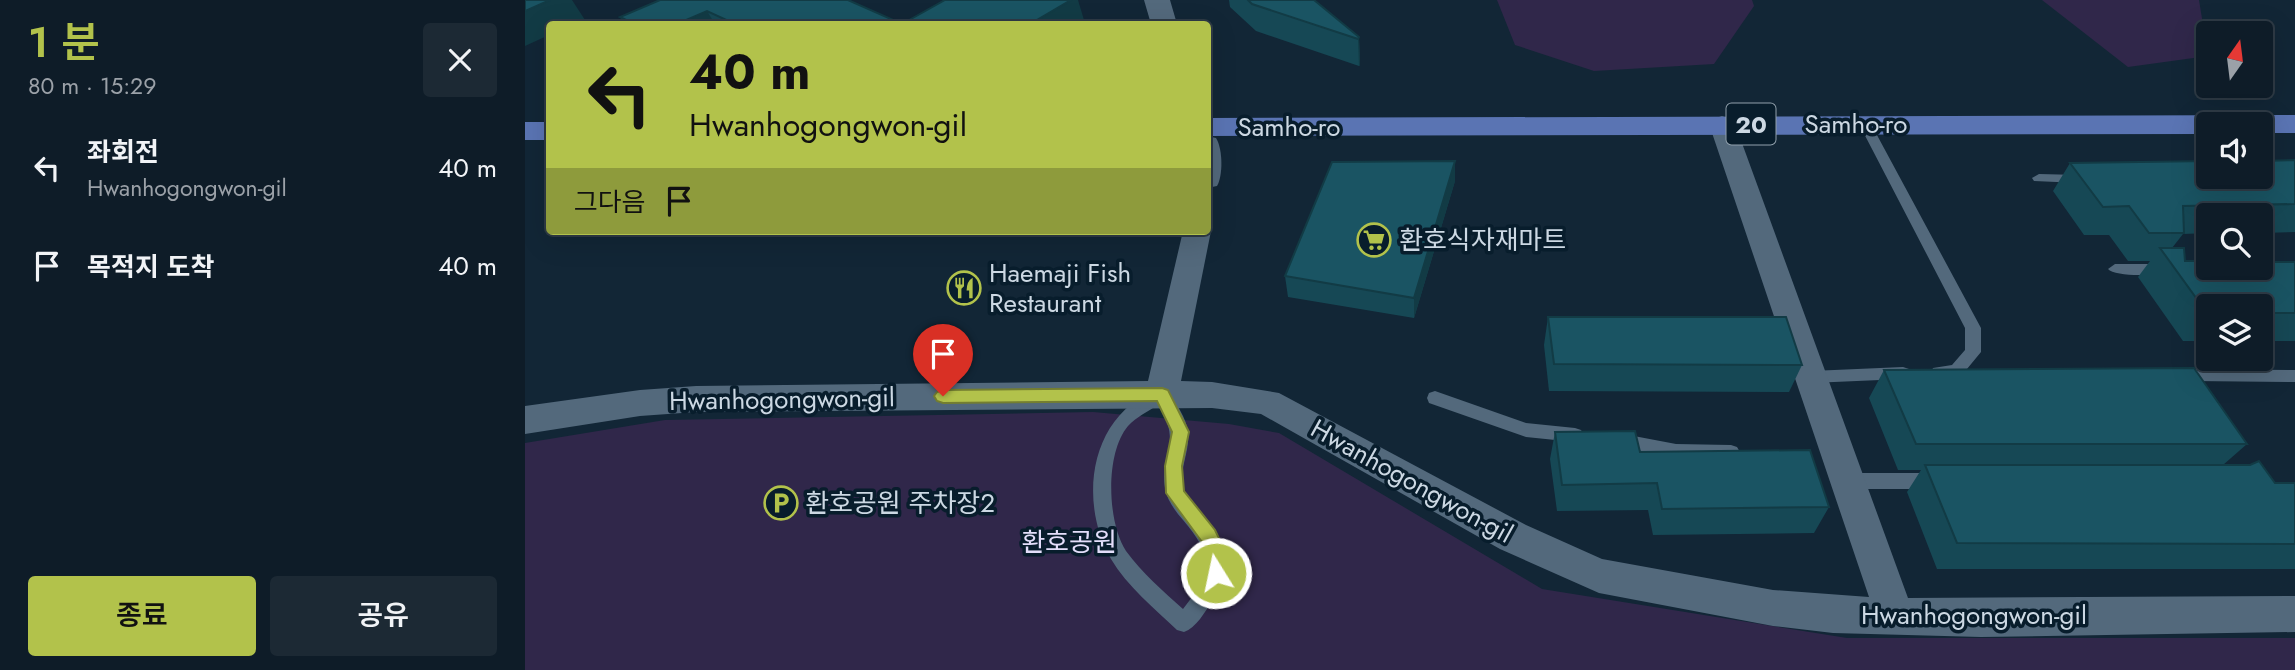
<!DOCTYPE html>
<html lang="ko">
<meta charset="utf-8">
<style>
:root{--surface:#0e1c28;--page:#1c2934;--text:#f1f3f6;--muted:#9ba1a8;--line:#2e3a45;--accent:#b2c24b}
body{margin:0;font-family:Jost,"Noto Sans KR",sans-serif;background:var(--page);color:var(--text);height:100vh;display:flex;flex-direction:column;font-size:26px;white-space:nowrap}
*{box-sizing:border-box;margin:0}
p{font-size:23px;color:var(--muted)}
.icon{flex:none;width:38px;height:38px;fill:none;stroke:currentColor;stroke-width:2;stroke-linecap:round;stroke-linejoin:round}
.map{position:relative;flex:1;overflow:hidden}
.side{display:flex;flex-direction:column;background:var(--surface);width:525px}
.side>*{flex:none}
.guide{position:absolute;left:21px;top:21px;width:665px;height:214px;border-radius:7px;box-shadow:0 7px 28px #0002,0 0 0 2px var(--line);background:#b2c24b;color:#111;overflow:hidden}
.needle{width:46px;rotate:14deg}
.controls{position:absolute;left:1671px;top:21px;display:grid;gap:14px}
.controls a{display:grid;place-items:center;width:77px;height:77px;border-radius:7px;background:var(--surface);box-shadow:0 7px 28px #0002,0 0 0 2px var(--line);font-size:35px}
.pin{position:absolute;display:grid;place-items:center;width:60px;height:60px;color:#fff;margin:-72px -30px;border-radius:50% 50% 50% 0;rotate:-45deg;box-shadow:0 0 7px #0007}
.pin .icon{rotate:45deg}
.me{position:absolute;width:77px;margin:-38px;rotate:350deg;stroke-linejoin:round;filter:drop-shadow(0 0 5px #0008)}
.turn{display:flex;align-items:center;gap:24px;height:147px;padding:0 28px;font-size:32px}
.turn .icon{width:91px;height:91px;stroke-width:2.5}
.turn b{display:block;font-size:49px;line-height:60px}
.then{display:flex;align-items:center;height:66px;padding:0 28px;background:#0003;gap:14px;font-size:26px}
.round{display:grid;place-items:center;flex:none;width:74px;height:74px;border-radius:7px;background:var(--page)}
.summary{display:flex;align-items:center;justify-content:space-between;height:119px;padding:0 28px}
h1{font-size:42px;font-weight:600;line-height:52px;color:var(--accent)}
.cta{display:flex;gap:14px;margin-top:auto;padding:14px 28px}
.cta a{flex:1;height:80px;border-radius:7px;background:var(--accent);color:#111;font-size:28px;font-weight:600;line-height:80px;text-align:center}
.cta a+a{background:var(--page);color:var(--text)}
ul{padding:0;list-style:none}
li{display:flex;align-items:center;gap:21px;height:98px;padding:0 28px}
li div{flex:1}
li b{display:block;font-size:26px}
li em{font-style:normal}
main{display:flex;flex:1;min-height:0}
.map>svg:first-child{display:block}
.green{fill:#30274a}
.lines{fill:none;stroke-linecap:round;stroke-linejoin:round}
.service{fill:#53697c;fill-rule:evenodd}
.minor{fill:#53697c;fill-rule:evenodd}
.tertiary{fill:#53697c;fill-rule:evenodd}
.primary{fill:#5a74b3;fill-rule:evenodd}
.wall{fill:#164855}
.shaded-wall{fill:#123b45}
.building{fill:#1a5463;stroke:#123b45;stroke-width:2}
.route{fill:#b2c24b;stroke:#747e31;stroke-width:2}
.labels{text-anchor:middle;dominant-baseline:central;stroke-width:7;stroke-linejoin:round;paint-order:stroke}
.shield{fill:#081d2c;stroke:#91a0ac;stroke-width:2}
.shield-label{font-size:24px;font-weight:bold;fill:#ccd8e3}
.street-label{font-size:26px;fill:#ccd8e3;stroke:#081d2c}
.poi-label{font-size:26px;fill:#ccd8e3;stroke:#081d2c;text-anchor:start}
.park-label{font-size:26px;fill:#e3defa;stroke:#081d2c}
</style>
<main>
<section class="side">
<div class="summary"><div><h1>1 분</h1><p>80 m · 15:29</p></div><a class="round"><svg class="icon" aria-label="close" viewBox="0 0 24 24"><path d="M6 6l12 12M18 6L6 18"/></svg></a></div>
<ul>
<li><svg class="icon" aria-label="left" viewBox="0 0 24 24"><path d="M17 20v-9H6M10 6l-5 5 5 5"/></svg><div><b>좌회전</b><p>Hwanhogongwon-gil</p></div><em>40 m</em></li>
<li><svg class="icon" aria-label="arrive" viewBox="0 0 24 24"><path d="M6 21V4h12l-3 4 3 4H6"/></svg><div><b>목적지 도착</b></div><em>40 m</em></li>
</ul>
<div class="cta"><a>종료</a><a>공유</a></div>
</section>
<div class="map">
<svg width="1770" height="670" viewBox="0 0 1770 670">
<rect width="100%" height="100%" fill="#122636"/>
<g class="green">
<path d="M972,0H1227L1229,6L1189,64L1069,71L990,45Z"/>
<path d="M1517,0H1674L1683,56L1603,67Z"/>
<path d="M568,412L704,424L754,433L1017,589L1322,638H1770V670H0V443L140,420Z"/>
</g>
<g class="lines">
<g class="service">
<path d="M1340,120L1346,124L1456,328V352L1437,375L1414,378L1408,376L1406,372L1408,368L1427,365L1440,350V328L1334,124Z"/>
<path d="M1514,174L1554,175L1561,179L1554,183L1509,181L1507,178Z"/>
<path d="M1590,264H1638L1645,269C1638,277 1590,277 1583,269Z"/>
<path d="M1378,367L1384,369L1386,373L1384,377L1378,379L1286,383L1280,381L1278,377L1280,373L1286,371Z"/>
<path d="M1667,369L1770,370V382L1667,381L1661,379L1659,375L1661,371Z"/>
<path d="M637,388L643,389C650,403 662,418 663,433C665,453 652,473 659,492C662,502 672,510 679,517C702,544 705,570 687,601C680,612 671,628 659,632L652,630C629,608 602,586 586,559C552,500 565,411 637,388ZM634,404C658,448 634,451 640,488C642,500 650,511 658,520C689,556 687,573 658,609C638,591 617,573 601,551C582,522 580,453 603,426C611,417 624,411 634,404Z"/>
<path d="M910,391L1001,423L1050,428L1056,430L1059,435L1056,440L1050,442L1001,437L904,403L902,398L904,393Z"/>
<path d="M1093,433L1151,444L1206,445L1212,447L1215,452L1212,457L1206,459L1151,458L1087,445L1084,440L1087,435Z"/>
<path d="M1322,473H1411L1417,476L1420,481L1417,486L1411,489H1322L1316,486L1313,481L1316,476Z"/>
</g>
<g class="minor">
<path d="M1197,116L1206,119L1210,124L1383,598L1770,596V632L1456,637L1308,633L1248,626L1074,593L975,549L736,414L687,408L171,412L115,416L0,434V406L115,390L171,386L623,381L658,231H682V225L686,231L656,381L687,382L754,393L1001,525L1077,559L1248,590L1344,597L1184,124L1188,119Z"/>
<path d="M682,136L691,138C698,149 698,176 692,186L682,188Z"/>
</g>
<path class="tertiary" d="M619,0H645L652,24H626Z"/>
<g class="primary">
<path d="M1770,115V133H1736V124H1684V134L682,136V118Z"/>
<rect x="0" y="122" width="24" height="18"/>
</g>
</g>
<g class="wall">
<path d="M135,0L377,24L559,20L552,24H100L95,17Z"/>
<path d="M704,0H789L834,37L835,65L834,66L731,31L705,7Z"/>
<path d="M1770,160V232L1736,233V215H1684V233L1658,234L1647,248L1660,261L1770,262V341H1736V306H1684V341H1658L1613,277L1625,261H1603L1584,235H1559L1528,191L1545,163Z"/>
<path d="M930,181L889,318L763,297L760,276Z"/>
<path d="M1023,317L1277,365L1264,392L1024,391L1019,345Z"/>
<path d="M1359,370L1722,444L1698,465L1750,483H1770V569H1412L1382,492L1396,470H1373L1344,398Z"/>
<path d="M1030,432L1115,452L1304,507L1289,533L1128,535L1123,510L1032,511L1025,459Z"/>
</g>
<g class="shaded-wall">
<path d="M25,0H47L60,20L49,24H24V35L0,46V11Z"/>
<path d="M539,0H553L559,20L552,24H505Z"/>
<path d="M182,11L190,24H152Z"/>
<path d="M834,37L835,65L834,66L833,39Z"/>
<path d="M930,161V181L889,318V298Z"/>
</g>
<g class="building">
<path d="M0,0H25L0,11Z"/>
<path d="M135,0H323L377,24L420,0H546L505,24H210L182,11L152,24H109L95,17Z"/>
<path d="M723,0H789L834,37L833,39L727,4Z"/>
<path d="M1770,160V204L1658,206L1659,233H1624L1604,206L1578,207L1545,163L1684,161V177H1736V161Z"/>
<path d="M930,161L889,298L760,276L807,162Z"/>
<path d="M1635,248H1659L1660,261H1684V268H1736V262H1770V313H1736V306H1684V313H1682Z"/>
<path d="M1023,317H1261L1277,365L1029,364Z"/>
<path d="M1669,368L1722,444H1391L1359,370Z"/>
<path d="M1110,431L1115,452L1285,450L1304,507L1137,509L1132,483L1037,485L1030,432Z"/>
<path d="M1734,461L1750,483H1770V544L1432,543L1400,465H1725Z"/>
</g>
<path class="route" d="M637,388L643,390L664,432L657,466L659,491L690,530L702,555L698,579L691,582L684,579L681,573L683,555L677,542L641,493L640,466L647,432L632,401L418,403L412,401L409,396L412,392L418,390Z"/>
<defs>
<symbol id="supermarket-ring" viewBox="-11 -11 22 22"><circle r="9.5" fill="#081d2c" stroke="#b2c24b" stroke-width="1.5"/><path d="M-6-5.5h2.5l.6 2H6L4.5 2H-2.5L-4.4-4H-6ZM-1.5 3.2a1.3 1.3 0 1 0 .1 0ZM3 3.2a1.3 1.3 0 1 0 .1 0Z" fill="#b2c24b"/></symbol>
<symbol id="restaurant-ring" viewBox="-11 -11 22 22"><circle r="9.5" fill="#081d2c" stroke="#b2c24b" stroke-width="1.5"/><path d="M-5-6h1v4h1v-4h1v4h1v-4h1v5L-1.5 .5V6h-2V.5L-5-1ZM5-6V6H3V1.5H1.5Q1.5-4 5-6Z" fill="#b2c24b"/></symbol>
<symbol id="parking-ring" viewBox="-11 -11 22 22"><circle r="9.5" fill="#081d2c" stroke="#b2c24b" stroke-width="1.5"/><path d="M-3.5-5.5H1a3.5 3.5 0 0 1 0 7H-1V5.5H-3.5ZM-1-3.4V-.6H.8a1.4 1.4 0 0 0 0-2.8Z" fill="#b2c24b"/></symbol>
</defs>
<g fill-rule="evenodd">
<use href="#supermarket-ring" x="830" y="221" width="38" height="38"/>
<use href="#restaurant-ring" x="420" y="269" width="38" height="38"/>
<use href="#parking-ring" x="237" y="484" width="38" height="38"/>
</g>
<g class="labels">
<rect class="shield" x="1201.5" y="103.5" width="49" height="41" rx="5"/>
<g class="shield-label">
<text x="1226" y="124">20</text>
</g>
<g class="street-label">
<text x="1331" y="124">Samho-ro</text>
<text x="764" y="127">Samho-ro</text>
<text transform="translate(257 399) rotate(-1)">Hwanhogongwon-gil</text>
<text transform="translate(887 481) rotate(29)">Hwanhogongwon-gil</text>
<text x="1449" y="615">Hwanhogongwon-gil</text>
</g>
<g class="poi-label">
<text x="874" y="240">환호식자재마트</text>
<text x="464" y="273">Haemaji Fish<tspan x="464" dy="30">Restaurant</tspan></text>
<text x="280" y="503">환호공원 주차장2</text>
</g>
<g class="park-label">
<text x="544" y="542">환호공원</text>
</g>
</g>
</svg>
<div class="controls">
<a><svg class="needle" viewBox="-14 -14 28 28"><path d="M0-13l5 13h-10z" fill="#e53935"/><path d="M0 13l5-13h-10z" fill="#9ba1a8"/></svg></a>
<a><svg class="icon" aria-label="sound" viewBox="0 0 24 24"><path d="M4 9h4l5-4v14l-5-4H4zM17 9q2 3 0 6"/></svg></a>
<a><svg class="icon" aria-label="search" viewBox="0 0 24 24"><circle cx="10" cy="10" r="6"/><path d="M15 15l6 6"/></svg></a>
<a><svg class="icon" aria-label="layers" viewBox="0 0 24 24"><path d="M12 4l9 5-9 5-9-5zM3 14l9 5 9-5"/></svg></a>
</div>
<div class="pin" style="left:418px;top:396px;background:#d93025"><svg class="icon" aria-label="arrive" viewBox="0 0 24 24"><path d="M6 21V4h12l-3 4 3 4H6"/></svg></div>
<svg class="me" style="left:691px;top:573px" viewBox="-20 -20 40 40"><circle r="17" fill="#b2c24b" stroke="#fff" stroke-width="3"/><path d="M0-11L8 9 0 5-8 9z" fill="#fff"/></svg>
<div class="guide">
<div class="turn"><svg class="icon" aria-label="left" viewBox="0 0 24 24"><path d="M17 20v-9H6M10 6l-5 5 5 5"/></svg><div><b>40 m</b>Hwanhogongwon-gil</div></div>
<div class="then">그다음<svg class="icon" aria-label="arrive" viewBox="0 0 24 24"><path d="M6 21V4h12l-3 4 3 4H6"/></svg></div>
</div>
</div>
</main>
